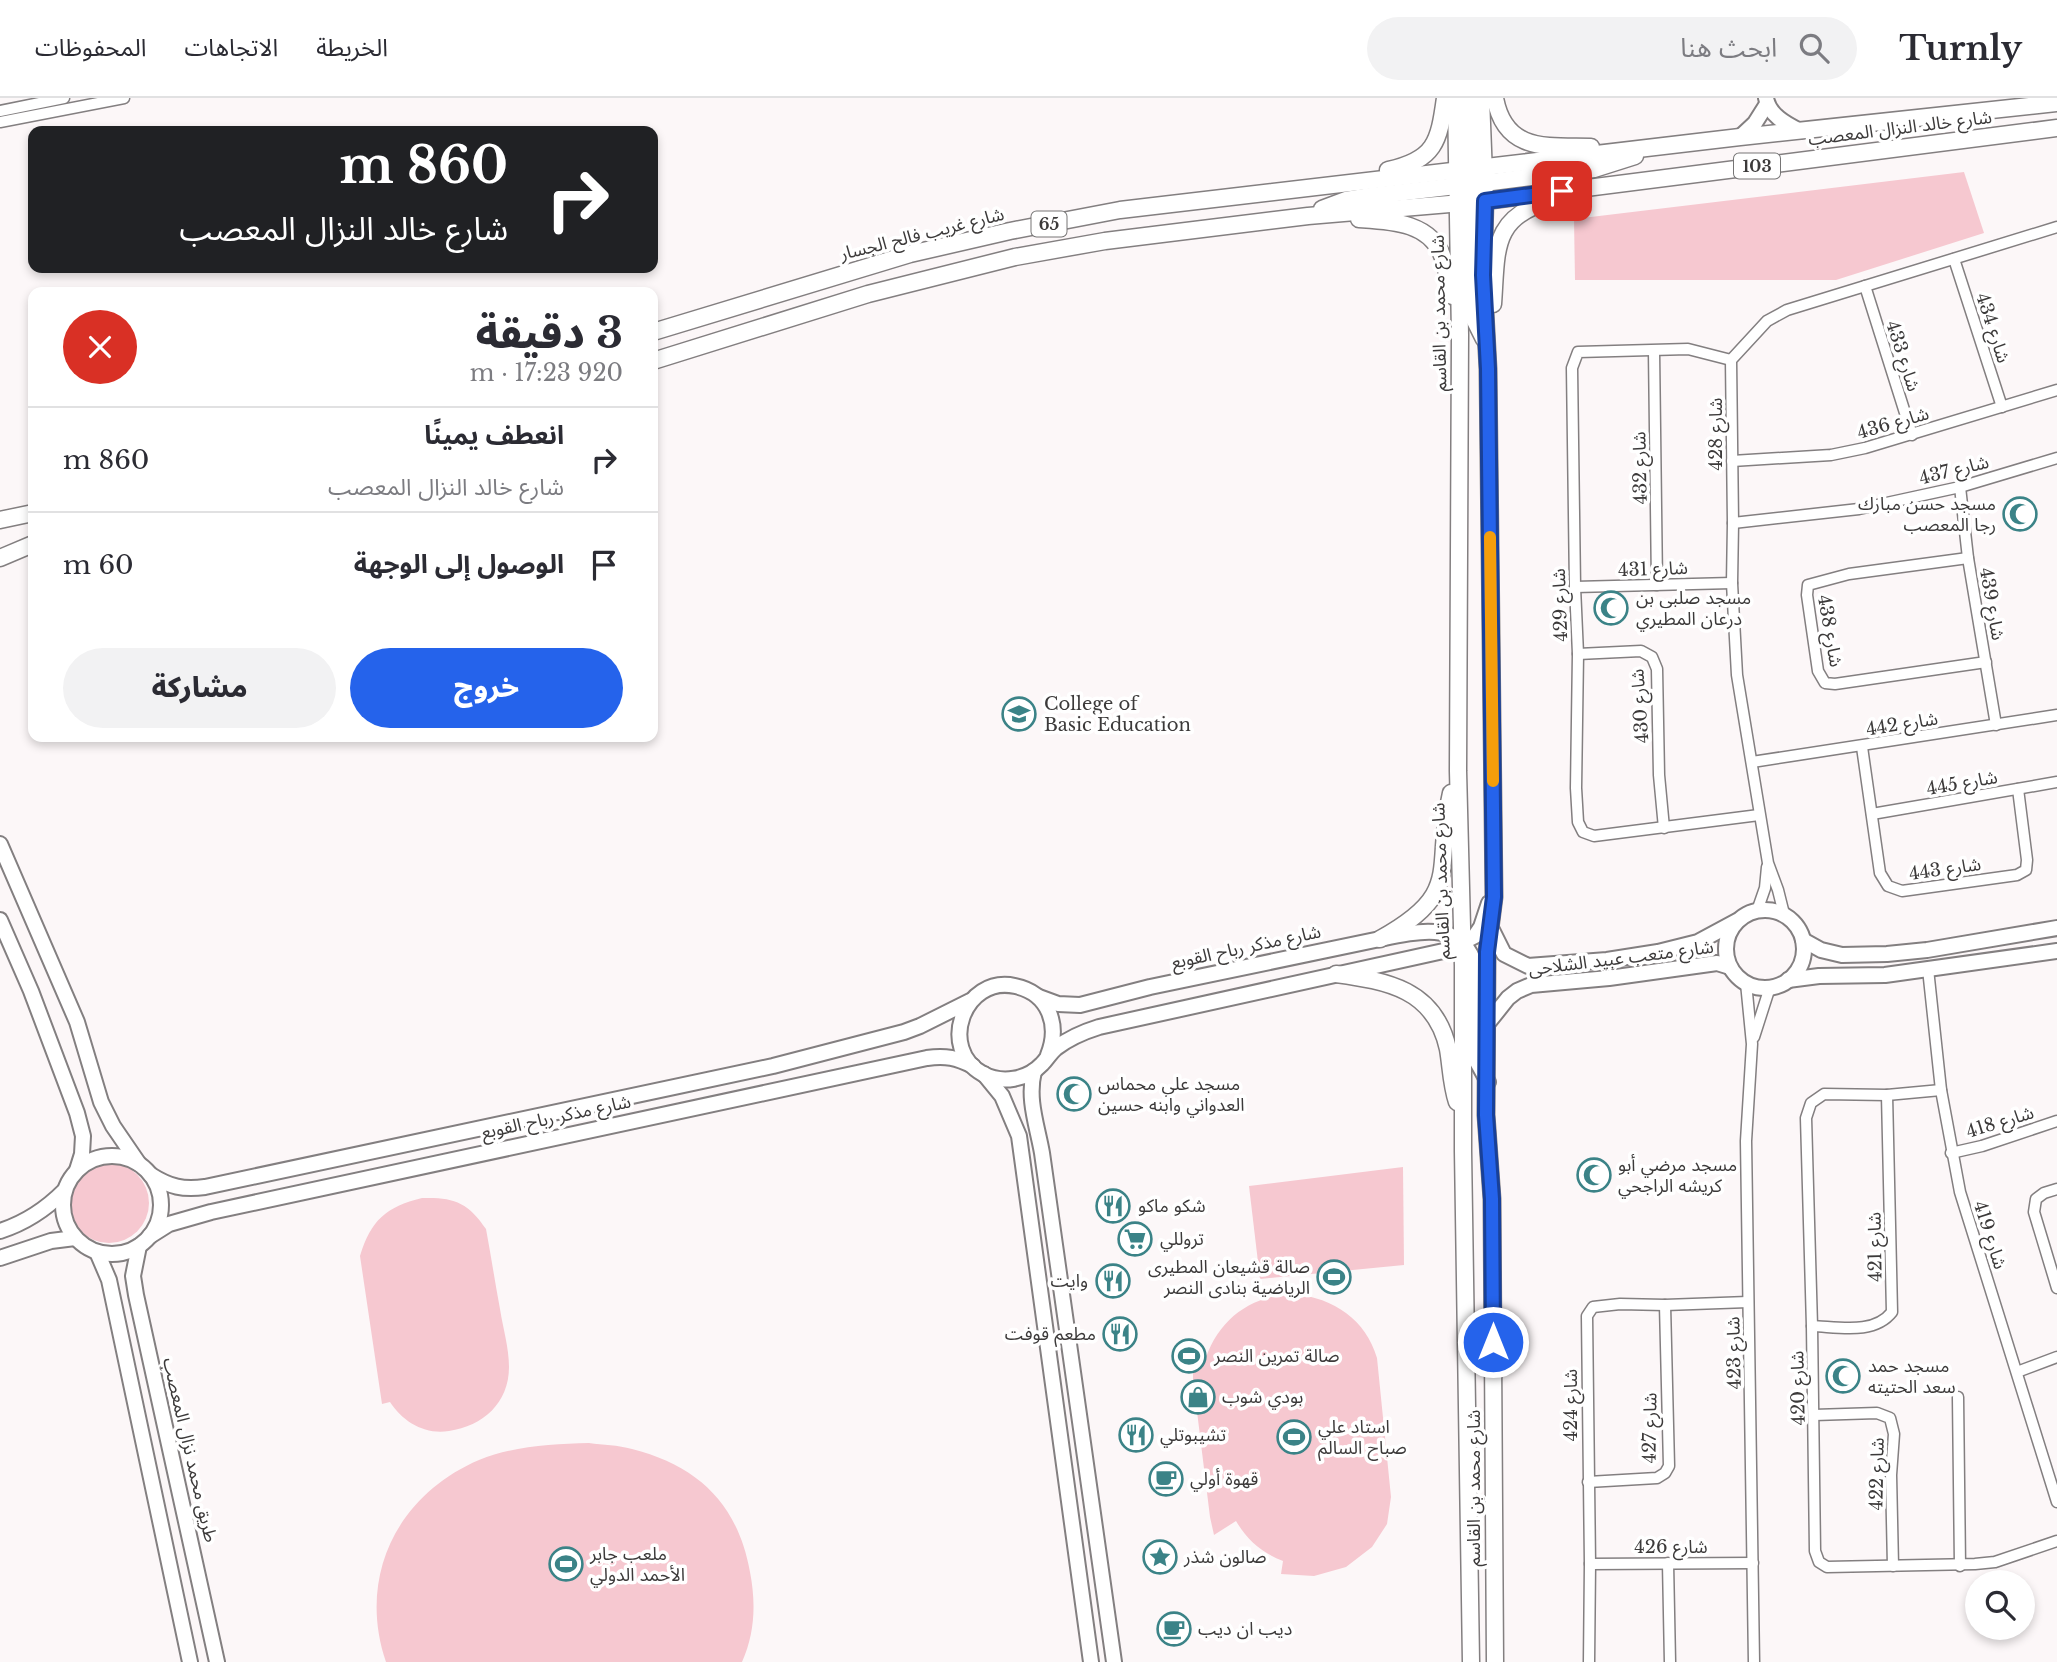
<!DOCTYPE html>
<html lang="ar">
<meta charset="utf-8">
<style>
:root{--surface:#fff;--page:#f2f2f3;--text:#2b2b33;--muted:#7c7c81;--line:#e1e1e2;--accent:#2563eb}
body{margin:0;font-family:"Libre Baskerville","Noto Sans Arabic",serif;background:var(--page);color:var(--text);direction:rtl;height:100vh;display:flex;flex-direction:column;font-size:26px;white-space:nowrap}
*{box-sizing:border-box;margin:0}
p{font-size:23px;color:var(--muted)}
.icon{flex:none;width:38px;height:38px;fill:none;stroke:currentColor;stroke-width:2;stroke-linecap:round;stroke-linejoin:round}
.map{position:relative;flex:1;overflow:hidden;direction:ltr}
.drawer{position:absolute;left:28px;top:189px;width:630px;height:455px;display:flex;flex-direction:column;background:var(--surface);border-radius:14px;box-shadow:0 4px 10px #0003;direction:rtl}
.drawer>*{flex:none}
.top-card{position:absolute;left:28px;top:28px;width:630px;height:147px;border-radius:14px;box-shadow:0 4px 10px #0003;direction:rtl;background:#202124;color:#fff;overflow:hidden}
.fabs{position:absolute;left:1965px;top:1472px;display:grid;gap:14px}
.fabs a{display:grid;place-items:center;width:70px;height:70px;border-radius:50%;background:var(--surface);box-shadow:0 4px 10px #0003;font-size:35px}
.pin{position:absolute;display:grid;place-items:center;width:60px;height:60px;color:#fff;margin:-30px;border-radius:14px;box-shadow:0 4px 10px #0006}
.me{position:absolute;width:77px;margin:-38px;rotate:0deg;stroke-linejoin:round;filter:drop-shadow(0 0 5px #0008)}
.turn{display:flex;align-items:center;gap:24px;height:147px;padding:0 35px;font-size:32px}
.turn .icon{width:91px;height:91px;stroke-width:2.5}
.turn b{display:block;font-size:49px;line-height:60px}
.round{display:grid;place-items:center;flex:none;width:74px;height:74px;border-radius:37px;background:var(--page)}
.headline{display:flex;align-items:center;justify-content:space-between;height:119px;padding:0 35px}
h1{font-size:42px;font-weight:800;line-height:52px}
.button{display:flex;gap:14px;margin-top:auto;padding:14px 35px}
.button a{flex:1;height:80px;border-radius:42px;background:var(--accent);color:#fff;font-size:28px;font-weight:800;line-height:80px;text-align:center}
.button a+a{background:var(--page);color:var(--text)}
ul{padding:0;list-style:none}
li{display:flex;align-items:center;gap:21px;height:105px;padding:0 35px;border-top:2px solid var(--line)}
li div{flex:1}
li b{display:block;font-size:26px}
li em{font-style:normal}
header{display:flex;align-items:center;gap:42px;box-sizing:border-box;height:98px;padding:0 35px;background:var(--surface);border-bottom:2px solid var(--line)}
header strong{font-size:33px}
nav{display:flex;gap:38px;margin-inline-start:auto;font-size:24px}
.search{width:490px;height:63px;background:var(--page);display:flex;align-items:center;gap:18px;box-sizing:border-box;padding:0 24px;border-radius:38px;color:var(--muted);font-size:26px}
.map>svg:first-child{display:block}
.green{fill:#f6c8d0}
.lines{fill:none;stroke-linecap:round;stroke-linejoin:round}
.street-casing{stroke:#837f80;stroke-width:13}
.secondary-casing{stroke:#837f80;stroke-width:18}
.primary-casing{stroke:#837f80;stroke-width:19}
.street{stroke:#fff;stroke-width:10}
.secondary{stroke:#fff;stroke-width:14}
.primary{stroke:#fff;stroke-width:16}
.route-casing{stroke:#184099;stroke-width:18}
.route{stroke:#2563eb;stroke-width:12}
.slow{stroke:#f59e0b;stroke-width:12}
.labels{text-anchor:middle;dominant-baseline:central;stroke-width:7;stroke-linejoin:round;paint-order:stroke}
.shield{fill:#fff;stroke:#767575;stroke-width:2}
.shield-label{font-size:16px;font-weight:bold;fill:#3c3a3a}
.street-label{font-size:18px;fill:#3c3a3a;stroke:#fff}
.poi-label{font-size:18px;fill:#3c3a3a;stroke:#fff;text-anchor:start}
</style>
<header>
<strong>Turnly</strong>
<div class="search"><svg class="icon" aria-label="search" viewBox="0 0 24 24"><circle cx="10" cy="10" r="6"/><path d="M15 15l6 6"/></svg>ابحث هنا</div>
<nav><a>الخريطة</a><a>الاتجاهات</a><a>المحفوظات</a></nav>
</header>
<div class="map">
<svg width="2057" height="1564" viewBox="0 0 2057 1564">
<rect width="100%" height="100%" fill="#fcf7f8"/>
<g class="green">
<path d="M1964,74L1984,135L1836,182H1575L1574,121Z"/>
<circle cx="109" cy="1105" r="40"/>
<path d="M1403,1069L1404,1167L1260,1181L1249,1088Z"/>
<path d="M422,1100C453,1099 468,1104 486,1131C491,1158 495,1184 500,1211C503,1230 509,1250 509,1269C509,1305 483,1328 449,1333C425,1337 403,1324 390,1304L382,1306L360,1158C371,1122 386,1109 422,1100Z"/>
<path d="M1294,1196C1334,1200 1366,1222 1377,1260L1391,1399L1387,1426L1372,1449L1346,1469L1314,1478L1281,1476L1283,1463C1262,1455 1247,1442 1236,1423L1214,1437L1210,1419L1193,1281V1261L1204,1266C1216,1223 1250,1197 1294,1196Z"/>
<path d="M589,1345C603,1347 618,1347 632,1351C699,1368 738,1407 750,1474C756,1505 755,1535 742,1564H386C357,1479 397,1397 479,1362C514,1348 552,1346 589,1345Z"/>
</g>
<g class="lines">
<defs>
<g id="street">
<path d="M0,13L64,0"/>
<path d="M0,24L124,0"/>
<path d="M1954,161L2002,309"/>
<path d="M1865,188L1912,337"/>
<path d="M1654,253L1657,487"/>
<path d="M1731,262L1688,251L1578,254L1572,270L1575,489L1578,556L1576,690L1578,724L1583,734L1594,738L1759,717"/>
<path d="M1732,363L1831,357L1865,350L2057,292"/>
<path d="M1960,389L1968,460L1996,627"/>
<path d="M1733,425L1859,411L1960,389L2057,360"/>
<path d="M1968,460L1849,476L1808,487L1807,497L1818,573L1825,585L1835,586L1986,564"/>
<path d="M1575,489L1732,485"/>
<path d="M1578,556L1641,553L1652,559L1657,571L1659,677L1664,730"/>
<path d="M1862,649L1880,775L1888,788L1902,793L2017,777L2026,772L2027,762L2018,691"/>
<path d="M1752,664L2057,617"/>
<path d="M1872,716L2057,684"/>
<path d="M1757,813L1765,790L1767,769"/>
<path d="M1784,816L1778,792L1768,765L1737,577L1732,485L1733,425L1731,262L1767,223L1787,212L2057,129"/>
<path d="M1928,871L1941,992L1960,1094L2057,1404"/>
<path d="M1746,885L1752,946L1746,1043L1754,1564"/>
<path d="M1754,939L1770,889"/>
<path d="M1941,992L1887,997L1824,996L1811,1005L1806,1020L1812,1228L1815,1453L1819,1464L1827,1469L1975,1466L1995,1464L2057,1443"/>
<path d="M1951,1055L1982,1048L2057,1023"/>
<path d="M2057,1091L2044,1095L2036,1101L2034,1114L2057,1190"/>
<path d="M1812,1228C1839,1229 1874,1237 1892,1214L1887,997"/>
<path d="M2017,1274L2057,1259"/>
<path d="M1958,1299L1960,1468"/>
<path d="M1814,1317L1877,1315L1890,1320L1894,1336L1891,1377L1893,1468"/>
<path d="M1588,1384L1657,1380L1665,1375L1669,1368L1665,1207"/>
<path d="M1668,1465L1670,1564"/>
<path d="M1590,1466L1753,1465"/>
<path d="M1589,1564L1590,1466L1587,1218L1593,1209L1620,1206L1665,1207L1748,1204"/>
</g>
<g id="secondary">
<path d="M1766,0C1769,17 1786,26 1800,33"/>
<path d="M1740,39L1755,25L1767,6"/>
<path d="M0,746L77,924L101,1004L113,1028L139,1066"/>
<circle cx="1765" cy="851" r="39"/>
<path d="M0,822L31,893L77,1015L83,1038L82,1056L77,1072"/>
<path d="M1491,830L1504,856L1528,868L1607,862L1658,854L1698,844L1737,823"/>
<path d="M1803,842L1821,852L1842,857L1887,856L1927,852L2057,830"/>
<path d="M1788,882L1819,878L1885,877L2057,853"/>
<path d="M1039,899L1058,906L1080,907L1150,889L1380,841C1412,834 1459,822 1473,862L1477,964L1488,984"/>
<path d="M1488,925L1508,900L1517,893L1531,887L1609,880L1717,865L1730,869"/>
<path d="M1048,957C1060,927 1049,895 1015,888C964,877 937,951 983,976C1002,986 1027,982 1042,966C1047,961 1050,955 1056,950C1069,940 1083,934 1099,929L1448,852L1475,838L1481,829L1489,805"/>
<path d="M1034,973C1027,1001 1037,1027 1042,1055L1114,1564"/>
<path d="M984,976L1002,998L1019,1038L1091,1564"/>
<circle cx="112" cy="1107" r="49"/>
<path d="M151,1077C170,1089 183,1092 205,1089L773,968L904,934L920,928L970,903"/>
<path d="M0,1133C25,1125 45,1112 64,1093"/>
<path d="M150,1138L169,1126L211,1114L927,960C946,957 957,960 973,968"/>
<path d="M139,1148L133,1178L136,1197L217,1564"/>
<path d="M97,1154L109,1182L190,1564"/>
<path d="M0,1160L51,1143L75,1140"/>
</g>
<g id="primary">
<path d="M1456,0L1460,237L1458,673L1463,868V1053L1471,1564"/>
<path d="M1467,0L1469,59L1475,81"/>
<path d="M1481,0L1485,103L1483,177L1488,271L1494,799L1487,854L1486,1017L1492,1101L1495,1564"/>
<path d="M1495,0C1505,55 1548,48 1591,49"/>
<path d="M1388,72C1435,62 1439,44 1445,0"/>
<path d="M1470,95L1474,221L1484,241"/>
<path d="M1456,104L1465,92L1484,85L1594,71L1635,58"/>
<path d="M1322,111L1346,102L1371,98L1456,88L1465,85"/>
<path d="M1359,121C1391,123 1431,124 1443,160C1447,172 1449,186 1452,198"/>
<path d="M1493,206C1497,152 1491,118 1553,102"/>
<path d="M653,234L910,156L1010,133L1120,112L1740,39L2057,5"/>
<path d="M653,263L868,196L1015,159L1105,143L1308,118L1485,103L2057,30"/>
<path d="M0,422L33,415"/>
<path d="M0,460L33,446"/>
<path d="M1380,841C1465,794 1433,772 1451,695"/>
<path d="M1336,876C1387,883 1435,891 1448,951C1451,968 1451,986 1457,1004"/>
</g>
</defs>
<use href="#street" class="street-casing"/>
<use href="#secondary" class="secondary-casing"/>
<use href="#primary" class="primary-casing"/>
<use href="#street" class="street"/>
<use href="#secondary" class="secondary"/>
<use href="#primary" class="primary"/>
</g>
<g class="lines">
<defs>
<path id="route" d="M1493,1244L1492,1101L1486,1017L1487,854L1494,799L1488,271L1483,177L1485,103L1562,93"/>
</defs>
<use href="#route" class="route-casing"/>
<use href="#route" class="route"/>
<path class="slow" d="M1490,439L1493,683"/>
</g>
<defs>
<symbol id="mosque-ring" viewBox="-11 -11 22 22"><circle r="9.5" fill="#fff" stroke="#3b8387" stroke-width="1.5"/><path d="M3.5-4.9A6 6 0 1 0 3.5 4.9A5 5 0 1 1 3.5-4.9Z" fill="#3b8387"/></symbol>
<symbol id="school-ring" viewBox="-11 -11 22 22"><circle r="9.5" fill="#fff" stroke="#3b8387" stroke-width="1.5"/><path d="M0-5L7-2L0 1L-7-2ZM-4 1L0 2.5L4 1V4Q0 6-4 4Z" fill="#3b8387"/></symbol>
<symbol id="restaurant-ring" viewBox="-11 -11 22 22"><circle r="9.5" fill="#fff" stroke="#3b8387" stroke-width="1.5"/><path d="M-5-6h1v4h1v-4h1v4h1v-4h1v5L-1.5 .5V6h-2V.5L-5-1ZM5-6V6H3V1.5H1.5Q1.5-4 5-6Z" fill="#3b8387"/></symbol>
<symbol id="supermarket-ring" viewBox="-11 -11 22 22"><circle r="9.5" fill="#fff" stroke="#3b8387" stroke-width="1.5"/><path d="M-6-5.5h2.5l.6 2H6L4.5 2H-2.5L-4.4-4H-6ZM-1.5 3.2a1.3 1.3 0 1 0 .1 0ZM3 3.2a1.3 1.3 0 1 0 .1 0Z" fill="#3b8387"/></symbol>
<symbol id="stadium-ring" viewBox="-11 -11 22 22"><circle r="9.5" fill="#fff" stroke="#3b8387" stroke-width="1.5"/><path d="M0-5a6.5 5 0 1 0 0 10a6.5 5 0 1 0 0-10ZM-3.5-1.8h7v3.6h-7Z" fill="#3b8387"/></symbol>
<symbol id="shop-ring" viewBox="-11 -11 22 22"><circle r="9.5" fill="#fff" stroke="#3b8387" stroke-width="1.5"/><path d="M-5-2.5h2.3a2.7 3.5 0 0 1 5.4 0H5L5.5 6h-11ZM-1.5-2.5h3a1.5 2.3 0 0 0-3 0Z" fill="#3b8387"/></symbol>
<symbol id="cafe-ring" viewBox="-11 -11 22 22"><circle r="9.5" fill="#fff" stroke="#3b8387" stroke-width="1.5"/><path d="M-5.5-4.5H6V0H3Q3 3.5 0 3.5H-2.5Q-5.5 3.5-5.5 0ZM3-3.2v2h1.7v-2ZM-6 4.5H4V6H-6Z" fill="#3b8387"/></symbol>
<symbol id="sight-ring" viewBox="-11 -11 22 22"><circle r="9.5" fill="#fff" stroke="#3b8387" stroke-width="1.5"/><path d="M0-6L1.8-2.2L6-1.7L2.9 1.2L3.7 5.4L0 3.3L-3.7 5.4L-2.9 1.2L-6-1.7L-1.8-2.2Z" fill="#3b8387"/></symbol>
</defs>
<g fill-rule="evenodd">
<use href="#mosque-ring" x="2001" y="397" width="38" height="38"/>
<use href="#mosque-ring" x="1592" y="491" width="38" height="38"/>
<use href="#school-ring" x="1000" y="597" width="38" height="38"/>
<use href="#mosque-ring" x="1055" y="977" width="38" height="38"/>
<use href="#mosque-ring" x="1575" y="1058" width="38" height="38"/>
<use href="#restaurant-ring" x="1094" y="1089" width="38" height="38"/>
<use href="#supermarket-ring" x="1116" y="1122" width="38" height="38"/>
<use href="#stadium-ring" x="1315" y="1160" width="38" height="38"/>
<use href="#restaurant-ring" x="1094" y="1164" width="38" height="38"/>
<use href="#restaurant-ring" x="1101" y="1217" width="38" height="38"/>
<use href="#stadium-ring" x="1170" y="1239" width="38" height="38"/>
<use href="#mosque-ring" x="1824" y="1259" width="38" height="38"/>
<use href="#shop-ring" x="1179" y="1280" width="38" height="38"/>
<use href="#restaurant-ring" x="1117" y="1318" width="38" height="38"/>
<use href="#stadium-ring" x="1275" y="1320" width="38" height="38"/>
<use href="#cafe-ring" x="1147" y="1362" width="38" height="38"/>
<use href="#sight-ring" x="1141" y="1440" width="38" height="38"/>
<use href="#stadium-ring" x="547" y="1447" width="38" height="38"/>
<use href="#cafe-ring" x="1155" y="1512" width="38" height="38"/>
</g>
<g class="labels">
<g class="shield">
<rect x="1734" y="55.5" width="46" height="25" rx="5"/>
<rect x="1031.5" y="113.5" width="35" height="25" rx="5"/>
</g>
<g class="shield-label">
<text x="1757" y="68">103</text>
<text x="1049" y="126">65</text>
</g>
<g class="street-label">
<text transform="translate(1900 30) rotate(-7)">شارع خالد النزال المعصب</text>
<text transform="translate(922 136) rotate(-14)">شارع غريب فالح الجسار</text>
<text transform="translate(1439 215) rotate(-91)">شارع محمد بن القاسم</text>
<text transform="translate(1993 230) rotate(72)">شارع 434</text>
<text transform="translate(1903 258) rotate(72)">شارع 433</text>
<text transform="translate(1893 325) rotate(-16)">شارع 436</text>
<text transform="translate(1716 336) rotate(-90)">شارع 428</text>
<text transform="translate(1640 370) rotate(-91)">شارع 432</text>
<text transform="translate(1954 372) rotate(-14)">شارع 437</text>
<text transform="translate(1653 471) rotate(-2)">شارع 431</text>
<text transform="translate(1992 506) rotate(80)">شارع 439</text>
<text transform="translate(1560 507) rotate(-92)">شارع 429</text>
<text transform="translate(1830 533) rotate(80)">شارع 438</text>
<text transform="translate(1640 608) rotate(-94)">شارع 430</text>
<text transform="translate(1902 626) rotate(-9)">شارع 442</text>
<text transform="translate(1962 685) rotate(-10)">شارع 445</text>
<text transform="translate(1945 771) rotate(-8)">شارع 443</text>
<text transform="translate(1441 783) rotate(-92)">شارع محمد بن القاسم</text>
<text transform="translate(1246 849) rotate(-12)">شارع مذكر رباح القوبع</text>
<text transform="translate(1621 860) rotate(-7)">شارع متعب عبيد الشلاحى</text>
<text transform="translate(556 1019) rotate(-12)">شارع مذكر رباح القوبع</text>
<text transform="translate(2000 1024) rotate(-17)">شارع 418</text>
<text transform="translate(1990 1137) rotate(72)">شارع 419</text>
<text transform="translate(1875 1149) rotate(-91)">شارع 421</text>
<text transform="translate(1734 1255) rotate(-91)">شارع 423</text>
<text transform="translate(1798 1290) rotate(-91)">شارع 420</text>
<text transform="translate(1571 1307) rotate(-90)">شارع 424</text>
<text transform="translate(1650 1330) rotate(-89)">شارع 427</text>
<text transform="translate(190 1352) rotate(77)">طريق محمد نزال المعصب</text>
<text transform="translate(1877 1376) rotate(-89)">شارع 422</text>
<text transform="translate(1474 1390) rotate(-90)">شارع محمد بن القاسم</text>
<text x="1671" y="1449">شارع 426</text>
</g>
<g class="poi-label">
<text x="1996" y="406" text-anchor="end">مسجد حسن مبارك<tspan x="1996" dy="21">رجا المعصب</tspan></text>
<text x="1636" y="500">مسجد صلبي بن<tspan x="1636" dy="21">درعان المطيري</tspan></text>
<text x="1044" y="606">College of<tspan x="1044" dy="21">Basic Education</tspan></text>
<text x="1098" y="986">مسجد علي محماس<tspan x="1098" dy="21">العدواني وابنه حسين</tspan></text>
<text x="1618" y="1067">مسجد مرضي أبو<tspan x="1618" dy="21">كريشه الراجحي</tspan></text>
<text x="1138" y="1108">شكو ماكو</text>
<text x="1160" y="1141">تروللي</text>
<text x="1310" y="1169" text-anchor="end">صالة قشيعان المطيرى<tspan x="1310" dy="21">الرياضية بنادى النصر</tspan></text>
<text x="1088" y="1183" text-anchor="end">وايت</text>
<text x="1096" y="1236" text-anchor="end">مطعم قوفت</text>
<text x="1214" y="1258">صالة تمرين النصر</text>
<text x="1868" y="1268">مسجد حمد<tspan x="1868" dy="21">سعد الحتيته</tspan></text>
<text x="1222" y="1299">بودي شوب</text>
<text x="1318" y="1329">استاد علي<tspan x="1318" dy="21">صباح السالم</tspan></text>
<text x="1160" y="1337">تشيبوتلي</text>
<text x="1190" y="1381">قهوة أولي</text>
<text x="590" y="1456">ملعب جابر<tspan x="590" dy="21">الأحمد الدولي</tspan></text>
<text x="1184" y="1459">صالون شذر</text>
<text x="1198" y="1531">ديب ان ديب</text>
</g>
</g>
</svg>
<div class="fabs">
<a><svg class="icon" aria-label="search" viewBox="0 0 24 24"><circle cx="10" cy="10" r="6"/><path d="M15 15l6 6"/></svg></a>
</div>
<div class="pin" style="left:1562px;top:93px;background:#d93025"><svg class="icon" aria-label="arrive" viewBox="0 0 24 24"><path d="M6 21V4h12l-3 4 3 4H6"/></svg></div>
<svg class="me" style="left:1493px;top:1244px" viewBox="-20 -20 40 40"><circle r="17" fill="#2563eb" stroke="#fff" stroke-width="3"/><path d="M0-11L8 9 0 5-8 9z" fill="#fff"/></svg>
<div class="top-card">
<div class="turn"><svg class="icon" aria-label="right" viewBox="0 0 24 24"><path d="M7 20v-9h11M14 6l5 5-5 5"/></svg><div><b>860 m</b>شارع خالد النزال المعصب</div></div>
</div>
<section class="drawer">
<div class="headline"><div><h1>3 دقيقة</h1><p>920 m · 17:23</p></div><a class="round" style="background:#d93025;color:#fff"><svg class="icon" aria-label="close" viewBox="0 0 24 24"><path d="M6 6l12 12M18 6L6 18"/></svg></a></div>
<ul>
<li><svg class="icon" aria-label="right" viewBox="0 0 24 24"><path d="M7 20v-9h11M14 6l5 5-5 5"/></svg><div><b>انعطف يمينًا</b><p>شارع خالد النزال المعصب</p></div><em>860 m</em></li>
<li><svg class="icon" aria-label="arrive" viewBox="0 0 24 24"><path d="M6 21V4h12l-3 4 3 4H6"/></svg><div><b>الوصول إلى الوجهة</b></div><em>60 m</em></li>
</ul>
<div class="button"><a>خروج</a><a>مشاركة</a></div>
</section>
</div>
